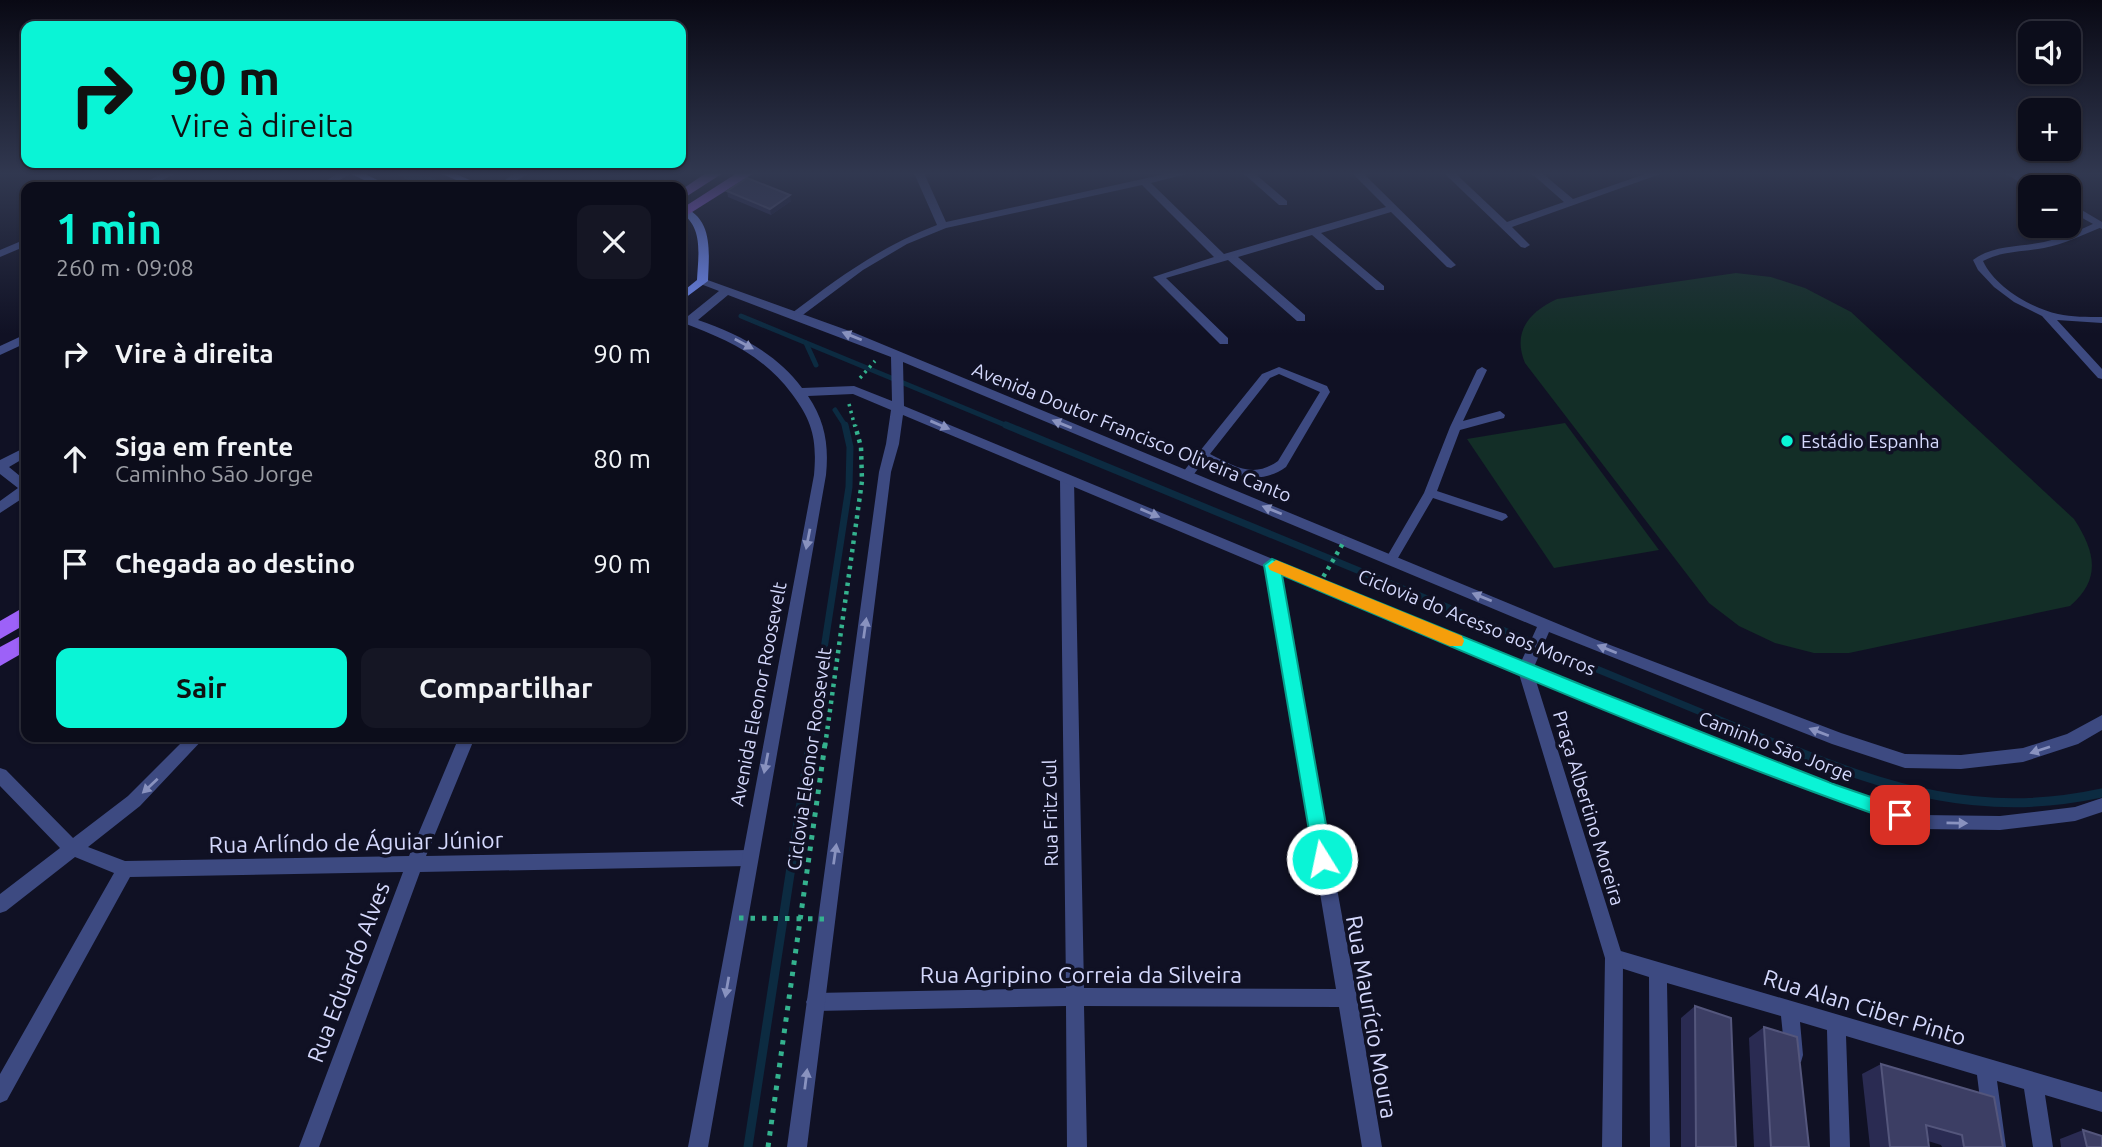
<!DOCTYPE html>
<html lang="pt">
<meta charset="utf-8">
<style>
:root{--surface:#0c0d1b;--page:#151624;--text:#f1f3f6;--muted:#9a9ca3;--line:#2c2d3a;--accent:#0af4d6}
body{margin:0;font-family:Ubuntu,sans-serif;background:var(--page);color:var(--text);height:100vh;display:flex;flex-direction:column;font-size:26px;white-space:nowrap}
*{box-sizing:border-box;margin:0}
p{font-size:23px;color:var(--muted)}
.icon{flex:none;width:38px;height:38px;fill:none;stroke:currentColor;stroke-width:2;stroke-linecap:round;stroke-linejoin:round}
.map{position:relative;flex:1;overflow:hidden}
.drawer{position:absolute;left:21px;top:182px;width:665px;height:560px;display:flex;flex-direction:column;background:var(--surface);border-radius:14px;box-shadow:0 2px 5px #0004,0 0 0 2px var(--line)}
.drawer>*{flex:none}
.guide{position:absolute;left:21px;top:21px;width:665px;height:147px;border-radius:14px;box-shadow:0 2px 5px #0004,0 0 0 2px var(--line);background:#0af4d6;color:#111;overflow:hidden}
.controls{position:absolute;left:2018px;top:21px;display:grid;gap:14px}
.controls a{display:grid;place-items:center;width:63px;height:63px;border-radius:14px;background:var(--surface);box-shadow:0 2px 5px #0004,0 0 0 2px var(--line);font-size:35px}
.pin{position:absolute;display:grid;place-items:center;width:60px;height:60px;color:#fff;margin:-30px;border-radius:14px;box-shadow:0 4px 10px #0006}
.me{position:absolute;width:77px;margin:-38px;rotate:350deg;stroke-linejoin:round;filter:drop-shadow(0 0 5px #0008)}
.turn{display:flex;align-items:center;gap:24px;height:147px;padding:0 35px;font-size:32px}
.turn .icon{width:91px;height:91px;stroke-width:2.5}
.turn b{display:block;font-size:49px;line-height:60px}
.round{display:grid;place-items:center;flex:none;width:74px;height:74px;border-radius:14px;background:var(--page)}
.summary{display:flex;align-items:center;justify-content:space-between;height:119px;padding:0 35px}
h1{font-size:42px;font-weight:700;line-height:52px;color:var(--accent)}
.button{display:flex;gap:14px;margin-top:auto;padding:14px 35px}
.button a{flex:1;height:80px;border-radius:14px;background:var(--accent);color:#111;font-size:28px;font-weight:700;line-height:80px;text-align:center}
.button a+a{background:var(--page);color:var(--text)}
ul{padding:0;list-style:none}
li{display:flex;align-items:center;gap:21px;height:105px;padding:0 35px}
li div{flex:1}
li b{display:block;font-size:26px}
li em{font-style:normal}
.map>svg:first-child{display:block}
.green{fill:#132e27}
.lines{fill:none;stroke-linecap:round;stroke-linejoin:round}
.stream-far2{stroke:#0c2b41;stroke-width:5}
.stream-far1{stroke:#0c2b41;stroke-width:7}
.stream{stroke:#0c2b41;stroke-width:9}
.canal{fill:#0c2b41;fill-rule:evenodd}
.path-far2{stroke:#34b28e;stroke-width:3.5;stroke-dasharray:2.5 4.5;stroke-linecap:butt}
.path-far1{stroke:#34b28e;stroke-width:4.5;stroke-dasharray:3.5 5;stroke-linecap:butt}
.path{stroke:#34b28e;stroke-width:5;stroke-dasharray:4.5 7;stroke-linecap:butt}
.service{fill:#3d4a81;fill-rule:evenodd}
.minor{fill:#3d4a81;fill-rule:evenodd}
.tertiary{fill:#3d4a81;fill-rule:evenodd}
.secondary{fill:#708cf9;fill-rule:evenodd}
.primary{fill:#9d61f8;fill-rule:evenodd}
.path-bridge-far1{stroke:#34b28e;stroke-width:4.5;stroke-dasharray:3.5 5;stroke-linecap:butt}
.path-bridge{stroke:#34b28e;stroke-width:5;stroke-dasharray:4.5 7;stroke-linecap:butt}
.wall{fill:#2a2b52}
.shaded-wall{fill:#181938}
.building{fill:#3c3e64;stroke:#54567c;stroke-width:2}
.oneway{fill:#8992bf}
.route{fill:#0af4d6;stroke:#069f8b;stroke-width:2}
.slow{fill:#f59e0b}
.poi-dot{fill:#0af4d6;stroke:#101124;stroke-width:2.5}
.labels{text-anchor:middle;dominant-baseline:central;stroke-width:7;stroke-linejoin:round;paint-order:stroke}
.street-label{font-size:19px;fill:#d5d9fd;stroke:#101124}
.poi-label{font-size:19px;fill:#d5d9fd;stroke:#101124;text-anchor:start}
.near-street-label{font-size:23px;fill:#d5d9fd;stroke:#101124}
</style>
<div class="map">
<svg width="2102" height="1147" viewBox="0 0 2102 1147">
<rect width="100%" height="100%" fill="#101124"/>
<g class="green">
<path d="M1736,273L1771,277L1805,288L1851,312L2074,519C2095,551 2102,579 2070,606L1849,653H1814L1775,643L1739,626L1709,603L1525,363C1512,332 1529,312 1557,299Z"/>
<path d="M1565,423L1659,550L1554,568L1467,439Z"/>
</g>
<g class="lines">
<g class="stream-far2">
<path d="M741,316L1010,427"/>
<path d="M806,343L816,365"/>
<path d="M835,410L846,427"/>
</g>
<g class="stream-far1">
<path d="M1006,425L1783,746"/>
<path d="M809,746L849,487L850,447L845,425"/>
</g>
<g class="stream">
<path d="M1779,744C1889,790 1983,819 2102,793"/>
<path d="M748,1147L810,744"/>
</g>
<path class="canal" d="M394,173C412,173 433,173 446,187H422Z"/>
<g class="path-far2">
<path d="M681,234L685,254L681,267"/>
<path d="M860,378L875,361"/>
<path d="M849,404L855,427"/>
</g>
<path class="path-far1" d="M825,746L862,481L861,447L855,425"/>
<path class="path" d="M768,1147L825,744"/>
<g class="service">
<path d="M2097,222H2102V227C2083,235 2064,244 2044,248C2023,252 2002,251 1983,261C1995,287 2031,308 2058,314C2072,317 2087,317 2102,317V323L2057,320L2102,369V379L2098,378L2042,316L2014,302L1994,287L1978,270L1973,260C1992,245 2021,247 2044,242C2062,238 2080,230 2097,222Z"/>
<path d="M1279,367L1327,386L1330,392L1286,467C1258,487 1232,474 1204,461L1191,478H1183L1181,475L1183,472L1262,374ZM1279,374L1320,392L1278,461C1253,479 1234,466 1210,454L1270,378Z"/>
<path d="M1482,367L1487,370L1463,421L1500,411L1505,415L1504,418L1460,430L1437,491L1506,514L1508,517L1502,521L1433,498L1395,563H1387L1385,560L1424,493L1450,427L1477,370Z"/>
</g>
<g class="minor">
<path d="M163,173H176L149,187H136Z"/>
<path d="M339,173H352L327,187H315Z"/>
<path d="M516,173H529L506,187H494Z"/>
<path d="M914,173H924L946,222L1170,173H1190L1151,183L1224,254L1386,207L1352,173H1363L1456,265L1451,268L1447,267L1391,212L1321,233L1384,286V290H1376L1312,235L1238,257L1305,315V321H1297L1228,260L1166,278L1228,338V344H1220L1153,277L1214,257L1142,185L946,228L907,244L863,270L800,317H792V313C841,276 880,247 937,225Z"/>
<path d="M1243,173H1254L1287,201V205H1279Z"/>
<path d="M1444,173H1455L1507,222L1564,202L1531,173H1542L1573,199L1648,173H1663L1512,227L1530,245L1525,248L1521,247Z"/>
<path d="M26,239V246L0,257V250Z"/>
<path d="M26,334V343L0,355V346Z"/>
<path d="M26,447V457L9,467L26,481V496L0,513V501L18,488L0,474V460Z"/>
<path d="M1067,474L1074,479L1084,988L1336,989L1265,564L1267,560H1277L1357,998L1382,1147H1362L1339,1007L1084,1006L1087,1147H1067L1066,1006L815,1011L809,1008L806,1002L809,996L815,993L1066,988L1060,479Z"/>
<path d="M187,737H205L140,806L88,847L125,861L409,856L459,737H475L426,856L749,850L755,852L757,858L755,864L749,866L420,872L319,1147H299L403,872L130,877L7,1100L0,1103V1074L114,873L75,857L6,911L0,913V894L60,848L0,786V768L6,770L73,838L128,796Z"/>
<path d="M1614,949L2102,1092V1112L2045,1095L2053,1147H2033L2024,1089L1997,1081L2006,1147H1986L1977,1075L1846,1036L1850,1147H1830L1827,1030L1800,1022L1803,1055L1801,1062L1794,1064L1787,1062L1785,1055L1781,1016L1667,983L1670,1147H1650L1649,977L1608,964L1605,958L1608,952Z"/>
</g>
<g class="tertiary">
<path d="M2004,173H2017L2041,187L2030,188Z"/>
<path d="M2068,202L2102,222V229L2068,210Z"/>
<path d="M702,278L855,333L1597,640L1841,733L1905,754L1961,755L2023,748L2067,734L2102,715V730L2078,744L2023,762L1961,769L1905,768L1832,744L1549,632L1534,667L1835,786L1922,815L2000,816L2075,807L2102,798V812L2075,821L2000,830L1922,829L1827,797L1536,681L1623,958L1622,1147H1602L1605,958L1519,674L903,415L899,444L891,472L807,1147H787L879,472L886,444L891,410L853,394L808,396C825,421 829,445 826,475L708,1147H688L814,475C817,440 813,422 792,394C763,355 726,339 681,322V315L688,316L719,291L698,283V279ZM728,295L891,357L892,401L854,386L802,388C777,354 737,333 698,320ZM903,362L1537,627L1521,662L904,406Z"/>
</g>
<g class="secondary">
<path d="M349,173H363L392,187H379Z"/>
<path d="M440,173H454L485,187H472Z"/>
<path d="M681,206C714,218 709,252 708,281L681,301V293L697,280C698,257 704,227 681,213Z"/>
</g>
<g class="primary">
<path d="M706,173H723L681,200V190Z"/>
<path d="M737,173H754L681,219V209Z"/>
<path d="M26,606V624L0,639V621Z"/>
<path d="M26,633V651L0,666V647Z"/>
</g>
<path class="path-bridge-far1" d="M1319,584L1345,540"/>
<path class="path-bridge" d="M739,918L826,919"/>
</g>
<g class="wall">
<path d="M727,191L791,201L771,215L728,197Z"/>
<path d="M1695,1006L1736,1147H1681V1018Z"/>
<path d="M1764,1027L1809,1147H1754L1749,1038Z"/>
<path d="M1881,1064L2003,1147H1942L1941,1145L1928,1141L1929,1147H1870L1862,1074Z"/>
<path d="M2083,1130L2102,1147H2061L2060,1139Z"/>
</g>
<path class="shaded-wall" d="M790,195L791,201L771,215L770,209Z"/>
<g class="building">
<path d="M747,178L790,195L770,209L727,191Z"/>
<path d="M1695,1006L1731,1018L1736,1147H1696Z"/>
<path d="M1764,1027L1797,1037L1809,1147H1771Z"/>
<path d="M1881,1064L1994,1097L2003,1147H1964L1962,1135L1926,1125L1929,1147H1890Z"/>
<path d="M2083,1130L2102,1136V1147H2087Z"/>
</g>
<defs><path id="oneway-solid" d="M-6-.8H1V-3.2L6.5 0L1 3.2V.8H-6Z" transform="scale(1.75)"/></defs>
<g class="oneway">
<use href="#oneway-solid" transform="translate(852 336) rotate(-158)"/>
<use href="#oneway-solid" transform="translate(744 344) rotate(28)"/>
<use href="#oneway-solid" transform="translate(1062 424) rotate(-158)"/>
<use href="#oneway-solid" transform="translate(940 425) rotate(23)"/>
<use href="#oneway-solid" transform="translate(1272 510) rotate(-158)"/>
<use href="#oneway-solid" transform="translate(1150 513) rotate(23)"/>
<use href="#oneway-solid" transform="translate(808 539) rotate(101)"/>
<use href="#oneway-solid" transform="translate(1482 597) rotate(-158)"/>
<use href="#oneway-solid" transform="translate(865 628) rotate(-82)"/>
<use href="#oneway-solid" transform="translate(1607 649) rotate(-158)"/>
<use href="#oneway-solid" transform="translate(1819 732) rotate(-159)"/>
<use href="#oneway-solid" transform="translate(2040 750) rotate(162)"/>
<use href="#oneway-solid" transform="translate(766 763) rotate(101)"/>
<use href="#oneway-solid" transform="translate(150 786) rotate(137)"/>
<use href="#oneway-solid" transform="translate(1957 823) rotate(1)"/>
<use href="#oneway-solid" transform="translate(835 854) rotate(-82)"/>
<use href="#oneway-solid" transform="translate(727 987) rotate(100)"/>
<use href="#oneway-solid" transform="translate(806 1079) rotate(-83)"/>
</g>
<linearGradient id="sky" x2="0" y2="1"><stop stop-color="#090914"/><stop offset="0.52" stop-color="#313850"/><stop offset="1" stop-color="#313850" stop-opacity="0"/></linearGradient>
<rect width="2102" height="334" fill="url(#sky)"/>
<path class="route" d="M1272,559L1582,685L1836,785L1906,809L1909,815L1906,821L1900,823C1690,750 1486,661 1282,575L1332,859L1329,866L1322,868L1315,866L1264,565Z"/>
<path class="slow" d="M1276,560L1462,636L1464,641L1462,646H1450L1270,570L1268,566Z"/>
<circle class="poi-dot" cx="1787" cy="441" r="7"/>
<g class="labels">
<g class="street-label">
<text transform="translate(1132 432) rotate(22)">Avenida Doutor Francisco Oliveira Canto</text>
<text transform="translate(1477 622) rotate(22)">Ciclovia do Acesso aos Morros</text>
<text transform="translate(758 694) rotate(-79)">Avenida Eleonor Roosevelt</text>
<text transform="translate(1776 746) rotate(21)">Caminho São Jorge</text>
<text transform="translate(809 759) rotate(-82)">Ciclovia Eleonor Roosevelt</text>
<text transform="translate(1589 808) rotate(73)">Praça Albertino Moreira</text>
<text transform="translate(1050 813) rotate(-91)">Rua Fritz Gul</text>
</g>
<g class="poi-label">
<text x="1801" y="441">Estádio Espanha</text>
</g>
<g class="near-street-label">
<text transform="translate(356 842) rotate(-1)">Rua Arlíndo de Águiar Júnior</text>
<text transform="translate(348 972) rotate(-69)">Rua Eduardo Alves</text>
<text x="1081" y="974">Rua Agripino Correia da Silveira</text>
<text transform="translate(1865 1007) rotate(17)">Rua Alan Ciber Pinto</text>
<text transform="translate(1372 1017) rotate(80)">Rua Maurício Moura</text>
</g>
</g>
</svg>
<div class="controls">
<a><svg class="icon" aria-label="sound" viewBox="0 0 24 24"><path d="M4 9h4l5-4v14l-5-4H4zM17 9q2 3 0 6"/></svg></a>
<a>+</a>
<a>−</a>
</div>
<div class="pin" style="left:1900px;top:815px;background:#d93025"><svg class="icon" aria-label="arrive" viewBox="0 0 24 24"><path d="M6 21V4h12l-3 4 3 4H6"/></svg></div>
<svg class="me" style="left:1322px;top:859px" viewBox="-20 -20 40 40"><circle r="17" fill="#0af4d6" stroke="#fff" stroke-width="3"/><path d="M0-11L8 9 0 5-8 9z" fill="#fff"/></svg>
<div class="guide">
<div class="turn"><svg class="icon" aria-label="right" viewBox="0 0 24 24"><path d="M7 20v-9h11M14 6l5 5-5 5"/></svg><div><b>90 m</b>Vire à direita</div></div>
</div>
<section class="drawer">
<div class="summary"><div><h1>1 min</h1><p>260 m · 09:08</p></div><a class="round"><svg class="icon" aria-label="close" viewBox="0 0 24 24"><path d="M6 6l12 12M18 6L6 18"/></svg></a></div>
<ul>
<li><svg class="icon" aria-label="right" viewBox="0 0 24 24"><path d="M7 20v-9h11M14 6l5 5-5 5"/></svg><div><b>Vire à direita</b></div><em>90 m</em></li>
<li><svg class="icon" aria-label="ahead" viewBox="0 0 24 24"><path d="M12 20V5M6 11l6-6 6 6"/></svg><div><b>Siga em frente</b><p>Caminho São Jorge</p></div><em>80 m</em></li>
<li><svg class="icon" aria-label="arrive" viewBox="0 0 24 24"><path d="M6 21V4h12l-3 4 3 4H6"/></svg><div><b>Chegada ao destino</b></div><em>90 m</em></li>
</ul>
<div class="button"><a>Sair</a><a>Compartilhar</a></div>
</section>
</div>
